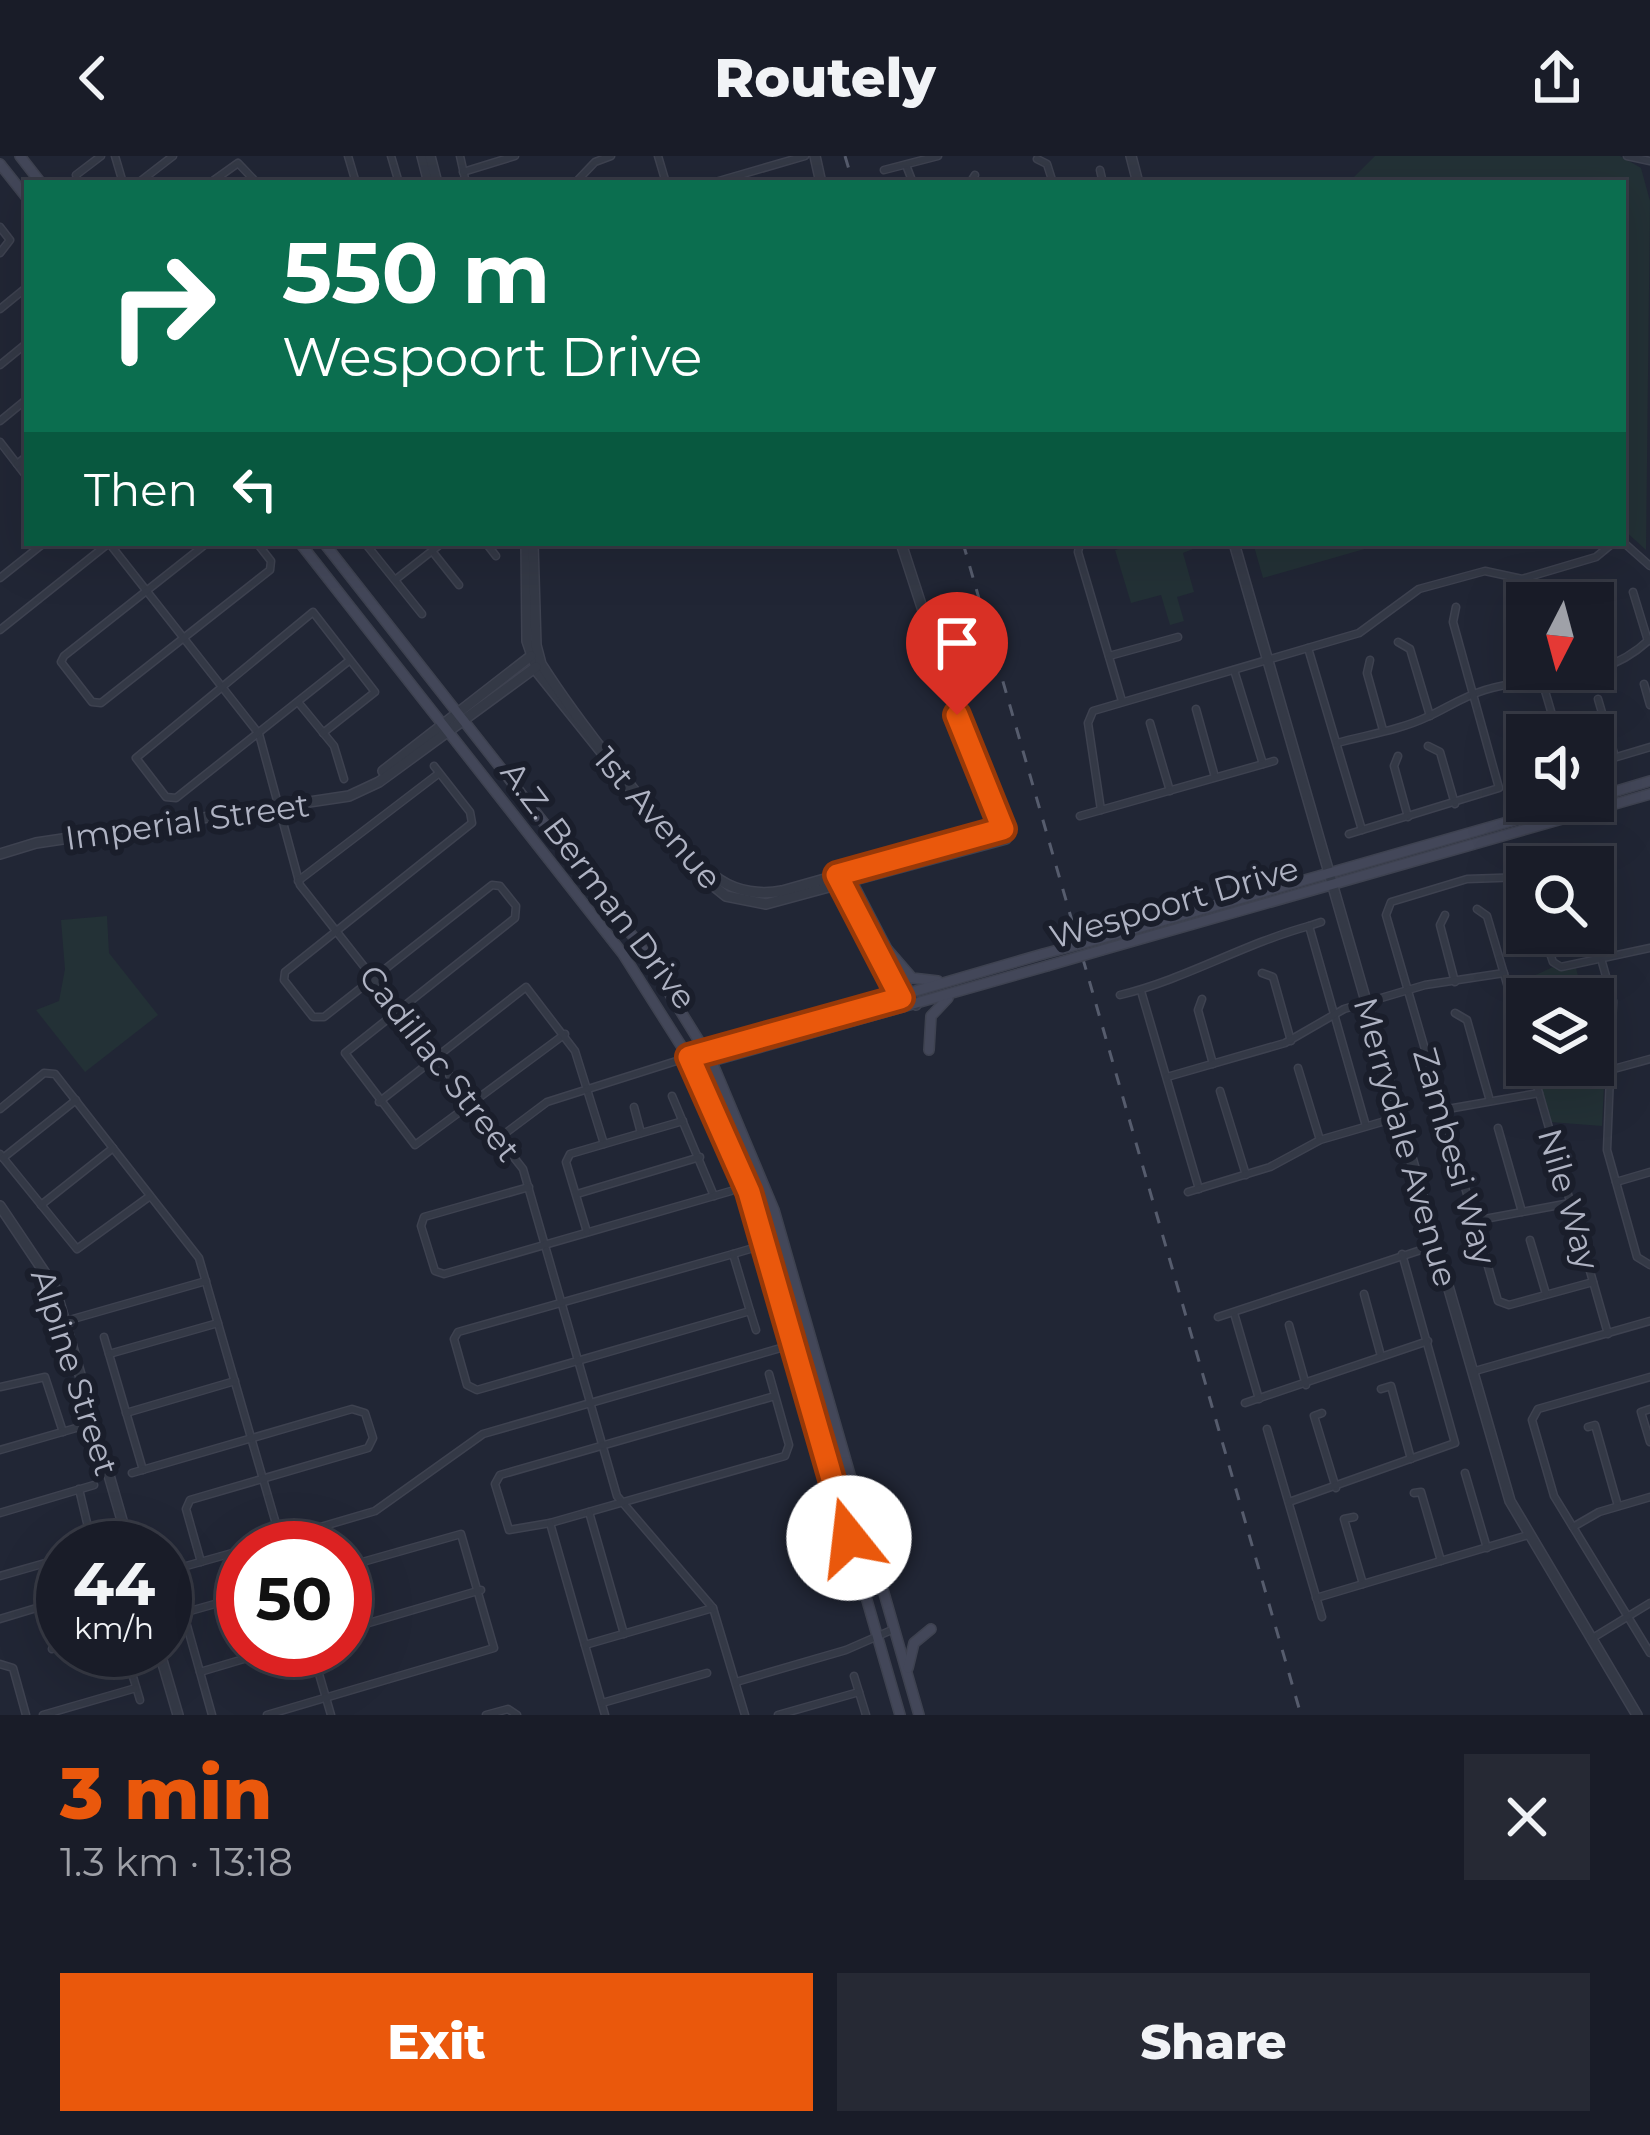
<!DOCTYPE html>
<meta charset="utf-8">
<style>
:root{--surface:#191c28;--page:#262934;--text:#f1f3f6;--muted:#9fa1a8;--line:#373a45;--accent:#ea580c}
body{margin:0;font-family:Montserrat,sans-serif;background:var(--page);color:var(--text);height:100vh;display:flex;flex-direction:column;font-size:45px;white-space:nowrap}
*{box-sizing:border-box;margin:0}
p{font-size:39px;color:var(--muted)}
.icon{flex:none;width:66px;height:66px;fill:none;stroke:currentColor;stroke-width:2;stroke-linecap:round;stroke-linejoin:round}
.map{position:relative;height:1559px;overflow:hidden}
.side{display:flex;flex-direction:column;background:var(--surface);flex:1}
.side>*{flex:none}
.banner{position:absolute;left:24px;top:24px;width:1602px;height:366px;border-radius:0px;box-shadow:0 12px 48px #0002,0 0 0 3px var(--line);background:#0b6e4f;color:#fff;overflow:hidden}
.needle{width:78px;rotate:186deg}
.buttons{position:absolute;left:1506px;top:426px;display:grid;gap:24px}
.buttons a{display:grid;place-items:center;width:108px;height:108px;border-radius:0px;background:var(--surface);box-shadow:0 12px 48px #0002,0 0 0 3px var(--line);font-size:60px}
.speed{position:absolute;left:36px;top:1365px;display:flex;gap:24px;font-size:60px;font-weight:700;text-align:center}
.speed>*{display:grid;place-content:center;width:156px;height:156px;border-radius:50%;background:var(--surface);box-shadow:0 12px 48px #0002,0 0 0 3px var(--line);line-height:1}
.speed small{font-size:30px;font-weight:400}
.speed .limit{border:18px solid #d22;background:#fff;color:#111}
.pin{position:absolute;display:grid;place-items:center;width:102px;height:102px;color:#fff;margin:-123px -51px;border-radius:50% 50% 50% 0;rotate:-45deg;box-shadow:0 0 12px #0007}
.pin .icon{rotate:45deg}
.me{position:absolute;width:132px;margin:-66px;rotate:344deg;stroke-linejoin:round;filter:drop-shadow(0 0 9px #0008)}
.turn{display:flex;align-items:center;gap:42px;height:252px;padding:0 60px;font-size:54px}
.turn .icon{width:156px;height:156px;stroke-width:2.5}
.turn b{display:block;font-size:84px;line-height:102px}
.then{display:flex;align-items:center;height:114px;padding:0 60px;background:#0003;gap:24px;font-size:45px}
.round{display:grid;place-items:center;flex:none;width:126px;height:126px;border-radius:0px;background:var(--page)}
.head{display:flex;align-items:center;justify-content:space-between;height:204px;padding:0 60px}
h1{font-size:72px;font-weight:800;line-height:90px;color:var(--accent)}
.button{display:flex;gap:24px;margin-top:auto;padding:24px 60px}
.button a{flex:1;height:138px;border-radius:0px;background:var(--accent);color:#fff;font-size:48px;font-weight:800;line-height:138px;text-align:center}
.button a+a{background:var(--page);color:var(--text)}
header{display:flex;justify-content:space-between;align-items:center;height:156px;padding:0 60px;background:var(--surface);font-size:54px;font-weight:800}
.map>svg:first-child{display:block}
.green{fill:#233136}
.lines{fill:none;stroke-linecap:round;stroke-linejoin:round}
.minor-casing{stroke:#3e4250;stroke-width:9}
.tertiary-casing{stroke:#3e4250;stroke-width:12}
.secondary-casing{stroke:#3e4250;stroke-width:12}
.minor{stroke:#343946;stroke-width:6}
.tertiary{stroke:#343946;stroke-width:9}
.secondary{stroke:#434759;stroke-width:9}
.rail{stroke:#565c6d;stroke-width:3;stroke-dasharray:12 12;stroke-linecap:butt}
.secondary-bridge-casing{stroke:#3e4250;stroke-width:12;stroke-linecap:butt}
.secondary-bridge{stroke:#434759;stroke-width:9}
.route-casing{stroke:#983908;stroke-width:30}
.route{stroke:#ea580c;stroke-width:21}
.labels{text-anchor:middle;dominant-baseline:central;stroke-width:12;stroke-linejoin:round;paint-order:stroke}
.street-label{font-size:33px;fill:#afb3c3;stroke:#1a1e2b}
</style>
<header><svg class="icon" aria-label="back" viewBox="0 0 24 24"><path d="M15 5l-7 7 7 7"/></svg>Routely<svg class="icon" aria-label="share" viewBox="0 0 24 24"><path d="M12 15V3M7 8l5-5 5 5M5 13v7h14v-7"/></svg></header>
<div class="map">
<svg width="1650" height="1559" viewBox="0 0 1650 1559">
<rect width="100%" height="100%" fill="#212635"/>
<g class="green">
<path d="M1375,0H1620L1641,12L1650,45L1646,394L1623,373V27H1348Z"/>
<path d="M1141,387H1191L1193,393L1183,397L1194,436L1177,441L1184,465L1170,469L1161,439L1131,447L1115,394Z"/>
<path d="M1253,387H1367L1368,392L1263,422Z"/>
<path d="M107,760L109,797L158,859L85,916L36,854L59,845L65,813L61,764Z"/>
<path d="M1553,811L1576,812L1584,843H1539L1531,821Z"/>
<path d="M1593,890L1606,891L1602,970L1550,966L1534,909H1593Z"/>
</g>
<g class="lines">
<defs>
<g id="minor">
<path d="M115,0L123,27"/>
<path d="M348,0L356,27"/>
<path d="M391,0L399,27"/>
<path d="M460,0L466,27"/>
<path d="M658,0L666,27"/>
<path d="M1627,0L1650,5"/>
<path d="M1037,3L1047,8L1053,27"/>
<path d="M906,9L913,27"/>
<path d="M884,14L938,0"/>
<path d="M1100,14L1103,27"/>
<path d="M463,16L515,0"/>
<path d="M76,19L101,0"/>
<path d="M138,27L173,0"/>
<path d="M210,27L238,7L257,27"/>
<path d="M575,27L595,6L611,0"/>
<path d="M712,27L805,0"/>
<path d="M970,27L975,19"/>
<path d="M0,71L10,84L0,97"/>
<path d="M0,153L27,131"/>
<path d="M0,209L27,187"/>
<path d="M0,265L27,243"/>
<path d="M0,286L27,321"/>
<path d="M17,308L27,300"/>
<path d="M1623,386L1650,410"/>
<path d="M109,387L259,578L300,729L523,1013L617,1340L713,1452L745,1559"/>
<path d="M207,387L64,500L61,506L92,546L101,547L270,414L271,405L257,387"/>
<path d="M365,387L422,458"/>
<path d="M486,387L496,400"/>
<path d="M1080,387L1078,396L1122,545"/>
<path d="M432,395L459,429"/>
<path d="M0,422L44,387"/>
<path d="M1527,422L1535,447"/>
<path d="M395,424L442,387"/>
<path d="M1633,436L1648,485"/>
<path d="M1587,447L1588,432"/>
<path d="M1593,468L1605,510"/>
<path d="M0,474L109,387"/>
<path d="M1398,486L1410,493L1430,560"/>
<path d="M1308,492L1362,674"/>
<path d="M1109,500L1178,481"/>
<path d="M1370,504L1367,517L1383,574"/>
<path d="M1234,514L1263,608"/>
<path d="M1543,528L1558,579"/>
<path d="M1644,528L1650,549"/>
<path d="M1598,543L1615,601"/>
<path d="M298,546L334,590L344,623"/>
<path d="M1196,553L1215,621"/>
<path d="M1150,567L1170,635"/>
<path d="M323,577L375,536L313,456L136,602L166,641L176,642L350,504"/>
<path d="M1337,587C1366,579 1400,574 1427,561C1447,552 1462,541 1485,534C1544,516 1601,530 1650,483"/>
<path d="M1428,590L1440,596L1455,648"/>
<path d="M1398,600L1394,610L1408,661"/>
<path d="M1593,608L1650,591"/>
<path d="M434,610L470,656L472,667L285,816L284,824L313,861H324L492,729L500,730L516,750L515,762L345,897L415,989L565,878"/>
<path d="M1101,654L1088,567L1093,555L1359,477L1419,433L1485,415L1522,423L1596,401L1613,387"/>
<path d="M1080,660L1274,605"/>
<path d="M1349,678L1499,632L1453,466L1456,451"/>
<path d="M1527,721L1467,723L1391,746L1386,759L1498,1145L1509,1149L1593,1126"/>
<path d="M298,725L438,618"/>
<path d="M1477,753L1487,760L1527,896"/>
<path d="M1445,759L1440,769L1455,826"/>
<path d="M1309,770L1321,766"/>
<path d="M1543,777L1553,806L1561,811L1650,792"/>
<path d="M1602,806L1613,845L1607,994L1637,1101L1650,1109"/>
<path d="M1262,817L1273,821L1291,885"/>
<path d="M1141,835L1199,1033"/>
<path d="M1120,839C1186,823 1243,788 1309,770L1366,970"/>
<path d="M1202,843L1198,854L1213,908"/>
<path d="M1455,857L1467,864L1490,945"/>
<path d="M1531,909L1608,1178"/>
<path d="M1298,912L1320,984"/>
<path d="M1610,914L1650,903"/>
<path d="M1167,921L1285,887L1344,853L1425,829L1504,817"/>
<path d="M1220,935L1246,1019"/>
<path d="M672,940L714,1040"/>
<path d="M379,946L526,831L575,895L604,988"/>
<path d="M634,951L641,977"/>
<path d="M0,953L44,917L55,918L199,1102L283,1392"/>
<path d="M1442,954L1539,937"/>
<path d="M1498,972L1522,1056"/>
<path d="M499,982L547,946L689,901"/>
<path d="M0,998L77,1093L150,1040"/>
<path d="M3,1002L76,944"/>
<path d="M1616,1026L1650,1016"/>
<path d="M529,1031L424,1061L421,1070L435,1115L444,1118L731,1035"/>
<path d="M1188,1036L1270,1011L1320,984L1399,961"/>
<path d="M577,1038L700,1001"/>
<path d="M41,1049L113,992"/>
<path d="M1474,1065L1570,1047"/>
<path d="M587,1076L566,1006L570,998L683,965"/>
<path d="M1530,1084L1546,1138"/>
<path d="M733,1098L750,1155L477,1234L467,1229L454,1183L458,1176Z"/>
<path d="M733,1098L750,1093"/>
<path d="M1364,1138L1381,1200"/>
<path d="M750,1155L756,1174"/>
<path d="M1234,1157L1259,1243"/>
<path d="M1218,1161L1436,1089"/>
<path d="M66,1165L206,1125"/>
<path d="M1289,1169L1306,1229"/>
<path d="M104,1181L143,1314"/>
<path d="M109,1198L218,1167"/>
<path d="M1475,1215L1650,1165"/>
<path d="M769,1218L789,1289L785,1300L550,1367L509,1374L495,1328L500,1319L775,1240"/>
<path d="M1650,1221L1538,1253L1532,1264L1554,1340L1650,1497"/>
<path d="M0,1231L45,1221L63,1276"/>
<path d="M1381,1233L1391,1230L1411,1303"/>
<path d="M1245,1247L1428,1185"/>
<path d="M1650,1253L1641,1256L1650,1286"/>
<path d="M126,1257L235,1225"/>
<path d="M1322,1257L1314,1260L1336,1332"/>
<path d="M1588,1271L1595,1269L1618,1350"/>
<path d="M1267,1273L1322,1461"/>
<path d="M0,1294L76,1272"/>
<path d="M132,1317L352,1253L365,1257L373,1282L368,1292L190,1344L186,1353L201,1406"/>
<path d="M1465,1317L1487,1392"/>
<path d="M79,1333L93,1392"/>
<path d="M1414,1337L1421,1336L1441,1405"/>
<path d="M1289,1346L1455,1287L1402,1098"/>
<path d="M589,1356L624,1478"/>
<path d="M0,1357L94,1329"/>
<path d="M1354,1361L1344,1363L1363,1428"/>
<path d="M550,1367L605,1559"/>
<path d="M1573,1371L1599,1356L1650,1341"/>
<path d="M249,1392L375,1355L483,1278L812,1183"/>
<path d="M165,1416L243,1394"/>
<path d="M0,1420L63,1402"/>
<path d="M179,1441L212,1559"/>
<path d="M1316,1442L1528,1379"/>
<path d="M183,1457L243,1440"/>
<path d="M0,1463L63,1444"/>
<path d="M345,1474L481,1434"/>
<path d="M1591,1483L1650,1447"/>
<path d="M585,1489L713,1452"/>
<path d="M52,1493L63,1490"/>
<path d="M125,1494L140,1544"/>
<path d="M312,1494L331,1559"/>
<path d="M0,1508L13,1512L26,1559"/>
<path d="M200,1516L274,1494"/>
<path d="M854,1520L866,1559"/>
<path d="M736,1526L846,1494L894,1473"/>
<path d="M602,1547L707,1517"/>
<path d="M43,1559L136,1532"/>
<path d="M267,1559L494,1492L461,1378L345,1411"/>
<path d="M486,1559L508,1553L517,1559"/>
<path d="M778,1559L859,1536"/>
</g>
<g id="tertiary">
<path d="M422,0L429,27"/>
<path d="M430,0L437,27"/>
<path d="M815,0L821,27"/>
<path d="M1131,0L1138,27"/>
<path d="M526,387L527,485L538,517L700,719L726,740L766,748L1006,683L955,553L901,387"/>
<path d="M533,387L536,489L541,508C572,557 675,694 720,724C738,736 761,739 782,735L1002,673"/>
<path d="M1234,387L1510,1345L1637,1559"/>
<path d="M383,615L531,500"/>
<path d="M0,698L36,687L349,640L379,626L536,511"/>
<path d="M849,720L916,849"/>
<path d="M839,724L901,842"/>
<path d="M0,1050L55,1132L130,1392"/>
<path d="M159,1494L178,1559"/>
</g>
<g id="secondary">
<path d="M20,0L41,27"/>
<path d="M0,8L27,42"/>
<path d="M300,387L623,798L694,910L725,973L758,1066L900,1559"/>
<path d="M324,387L639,788L712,906L774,1054L919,1559"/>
<path d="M1593,642L1650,625"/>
<path d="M1099,783L1581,645"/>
<path d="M886,792L912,822L938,825"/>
<path d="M1102,794L1650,638"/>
<path d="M929,894L931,860L948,842"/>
<path d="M706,896L1043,798"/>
<path d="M694,910L1047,810"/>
<path d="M908,1512L914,1487L931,1473"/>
</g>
</defs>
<use href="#minor" class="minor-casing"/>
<use href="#tertiary" class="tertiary-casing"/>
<use href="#secondary" class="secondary-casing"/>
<use href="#minor" class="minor"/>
<use href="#tertiary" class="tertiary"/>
<use href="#secondary" class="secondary"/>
<g class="rail">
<path d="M845,0L853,27"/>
<path d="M963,387L1301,1559"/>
</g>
<defs>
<g id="secondary-bridge">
<path d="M1043,798L1099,783"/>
<path d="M1047,810L1102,794"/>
</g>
</defs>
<use href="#secondary-bridge" class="secondary-bridge-casing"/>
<use href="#secondary-bridge" class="secondary-bridge"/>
</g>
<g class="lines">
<defs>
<path id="route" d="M849,1382L749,1036L689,901L901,842L837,719L1003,673L957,559"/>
</defs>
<use href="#route" class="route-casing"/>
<use href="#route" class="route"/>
</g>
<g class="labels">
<g class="street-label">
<text transform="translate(658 662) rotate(49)">1st Avenue</text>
<text transform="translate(187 665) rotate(-8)">Imperial Street</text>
<text transform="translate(599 729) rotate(53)">A.Z. Berman Drive</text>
<text transform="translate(1174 746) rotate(-16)">Wespoort Drive</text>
<text transform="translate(440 907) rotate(52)">Cadillac Street</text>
<text transform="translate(1406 986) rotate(74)">Merrydale Avenue</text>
<text transform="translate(1455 1000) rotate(74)">Zambesi Way</text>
<text transform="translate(1569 1043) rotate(74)">Nile Way</text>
<text transform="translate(75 1216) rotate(72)">Alpine Street</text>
</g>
</g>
</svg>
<div class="buttons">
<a><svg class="needle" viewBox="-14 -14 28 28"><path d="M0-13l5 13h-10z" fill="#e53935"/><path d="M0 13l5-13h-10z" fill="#9fa1a8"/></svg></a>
<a><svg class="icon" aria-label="sound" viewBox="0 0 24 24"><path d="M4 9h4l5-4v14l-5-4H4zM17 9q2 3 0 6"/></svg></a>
<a><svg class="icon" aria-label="search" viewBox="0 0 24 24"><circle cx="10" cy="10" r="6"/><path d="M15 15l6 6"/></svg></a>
<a><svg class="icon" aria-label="layers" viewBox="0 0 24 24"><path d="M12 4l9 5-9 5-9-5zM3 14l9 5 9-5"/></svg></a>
</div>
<div class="speed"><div>44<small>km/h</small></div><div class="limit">50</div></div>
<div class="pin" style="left:957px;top:559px;background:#d93025"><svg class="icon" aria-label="arrive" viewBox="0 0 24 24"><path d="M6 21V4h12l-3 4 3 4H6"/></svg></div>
<svg class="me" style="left:849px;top:1382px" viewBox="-20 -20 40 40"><circle r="19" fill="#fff"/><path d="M0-13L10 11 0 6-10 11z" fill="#ea580c"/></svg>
<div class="banner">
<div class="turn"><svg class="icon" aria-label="right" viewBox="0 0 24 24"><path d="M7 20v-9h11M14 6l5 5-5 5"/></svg><div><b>550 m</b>Wespoort Drive</div></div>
<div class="then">Then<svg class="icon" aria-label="left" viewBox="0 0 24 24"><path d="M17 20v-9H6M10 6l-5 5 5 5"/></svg></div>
</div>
</div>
<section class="side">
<div class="head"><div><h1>3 min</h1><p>1.3 km · 13:18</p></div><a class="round"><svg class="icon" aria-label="close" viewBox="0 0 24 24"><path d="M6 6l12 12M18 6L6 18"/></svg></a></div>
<div class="button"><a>Exit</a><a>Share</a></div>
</section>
